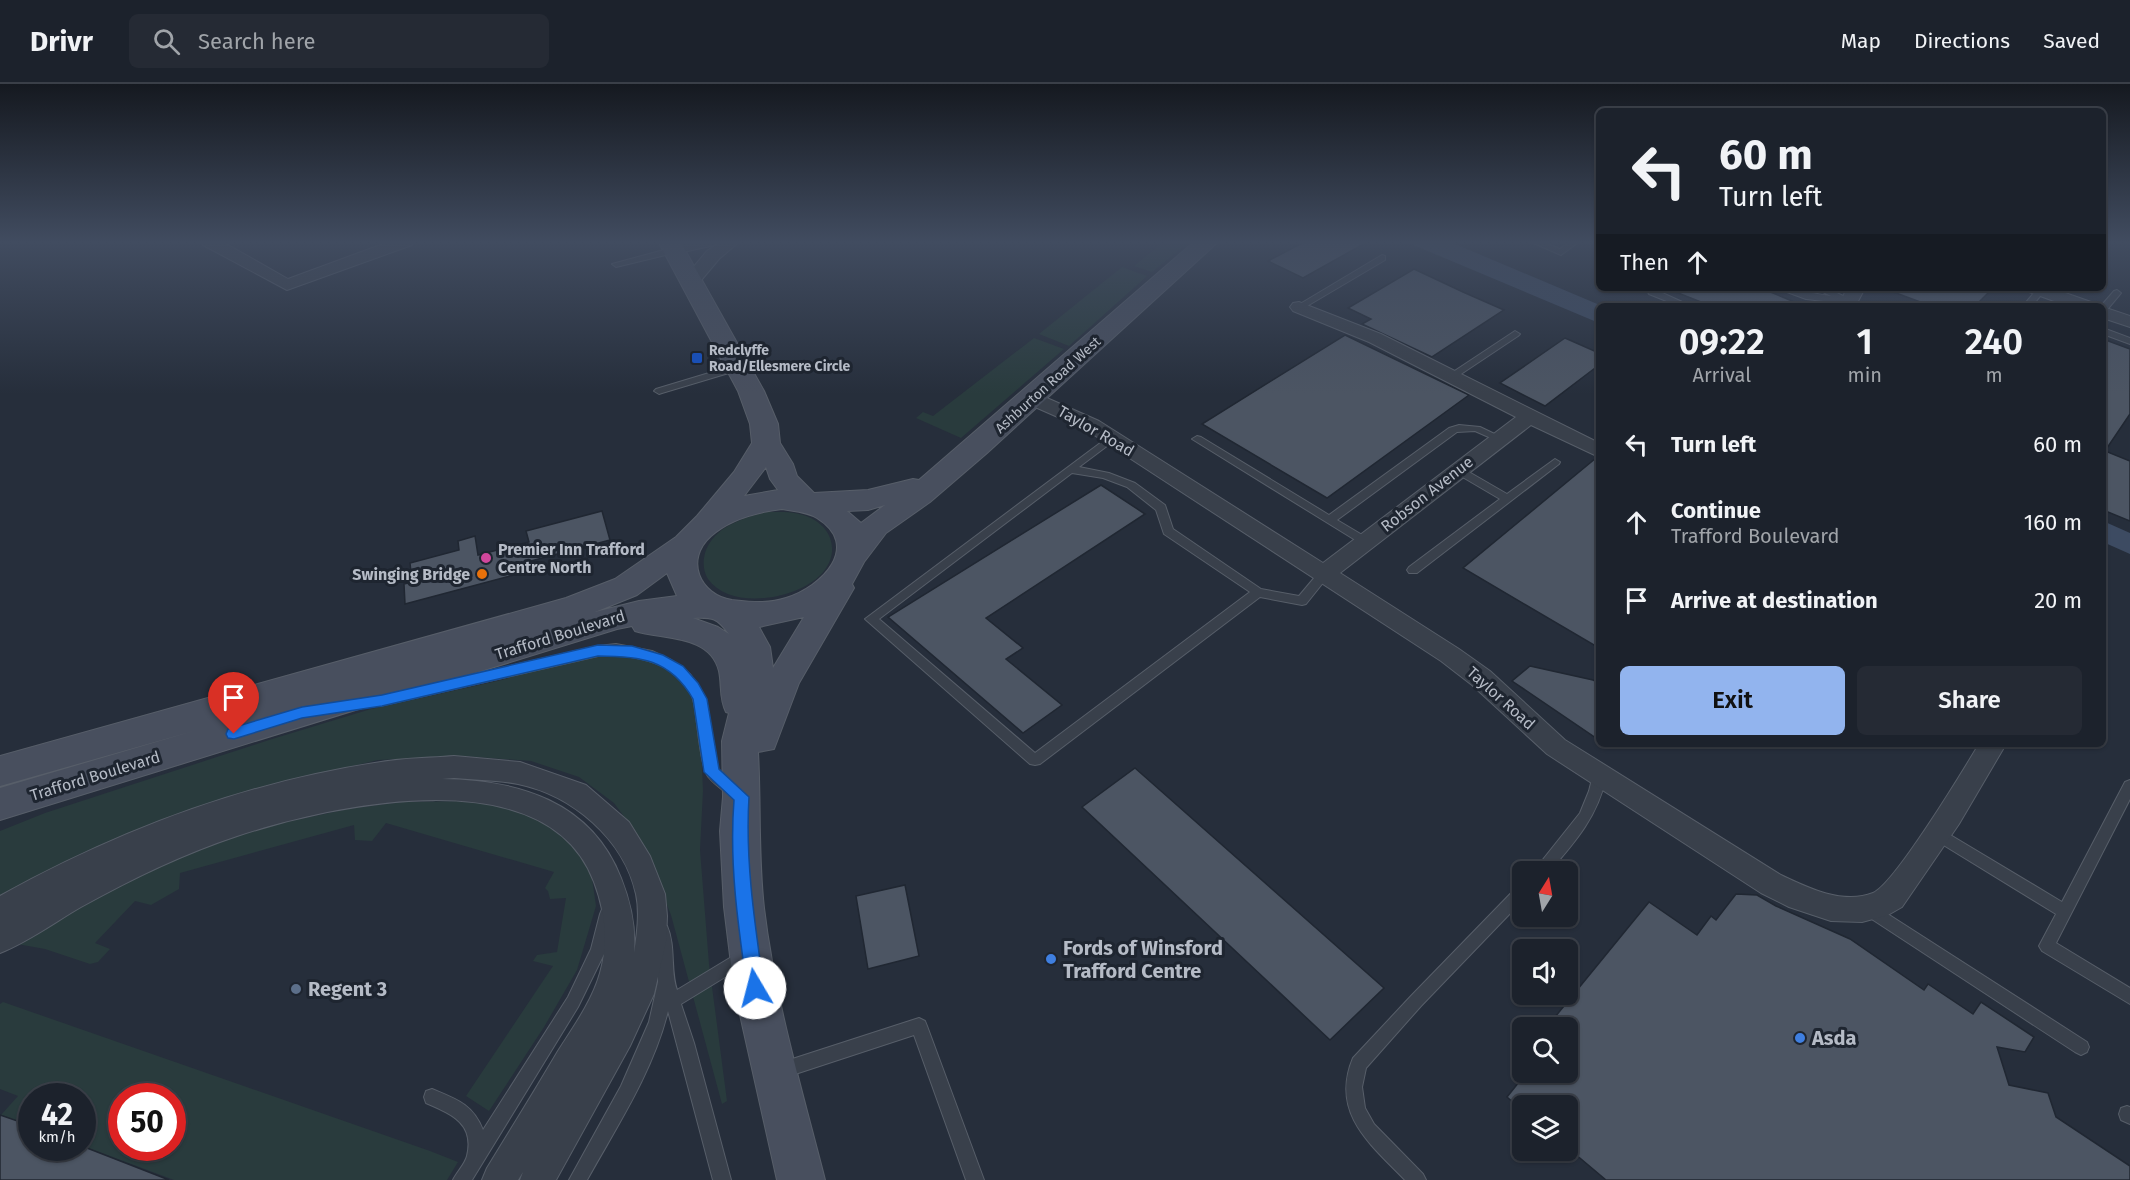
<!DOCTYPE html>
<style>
:root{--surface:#1c222c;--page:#252a34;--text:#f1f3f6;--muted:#a0a4a9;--line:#3a3f48;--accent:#92b4ee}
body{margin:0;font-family:"Fira Sans",sans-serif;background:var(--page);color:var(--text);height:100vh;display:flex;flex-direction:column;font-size:22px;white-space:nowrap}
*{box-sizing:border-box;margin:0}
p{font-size:20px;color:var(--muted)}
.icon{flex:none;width:33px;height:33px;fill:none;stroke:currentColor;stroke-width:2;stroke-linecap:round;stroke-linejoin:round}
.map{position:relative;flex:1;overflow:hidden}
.side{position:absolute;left:1596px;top:219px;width:510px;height:444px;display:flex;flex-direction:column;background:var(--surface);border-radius:9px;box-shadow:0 2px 4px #0004,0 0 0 2px var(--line)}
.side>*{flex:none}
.banner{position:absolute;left:1596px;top:24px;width:510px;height:183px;border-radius:9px;box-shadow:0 2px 4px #0004,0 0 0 2px var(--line);background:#1c222c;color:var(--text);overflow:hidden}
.needle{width:39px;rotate:11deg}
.fabs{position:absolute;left:1512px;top:777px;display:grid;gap:12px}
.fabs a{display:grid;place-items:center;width:66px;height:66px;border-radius:9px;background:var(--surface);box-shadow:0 2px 4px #0004,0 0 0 2px var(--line);font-size:30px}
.speed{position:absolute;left:18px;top:999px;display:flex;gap:12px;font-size:30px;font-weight:700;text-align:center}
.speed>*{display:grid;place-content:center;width:78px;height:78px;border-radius:50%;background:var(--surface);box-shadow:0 2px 4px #0004,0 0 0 2px var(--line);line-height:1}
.speed small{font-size:15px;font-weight:400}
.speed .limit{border:9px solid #d22;background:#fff;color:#111}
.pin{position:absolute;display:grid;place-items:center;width:51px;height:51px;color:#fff;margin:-62px -26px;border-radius:50% 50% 50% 0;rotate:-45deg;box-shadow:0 0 6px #0007}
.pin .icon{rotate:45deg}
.me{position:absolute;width:66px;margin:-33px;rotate:352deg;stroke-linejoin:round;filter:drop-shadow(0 0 4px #0008)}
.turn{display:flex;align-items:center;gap:21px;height:126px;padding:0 24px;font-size:27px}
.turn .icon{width:78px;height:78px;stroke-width:2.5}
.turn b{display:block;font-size:42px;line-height:51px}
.then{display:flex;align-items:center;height:57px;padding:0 24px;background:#0003;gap:12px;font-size:22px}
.eta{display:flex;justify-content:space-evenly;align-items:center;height:102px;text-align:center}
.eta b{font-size:36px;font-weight:600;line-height:42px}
.action{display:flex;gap:12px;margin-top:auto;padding:12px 24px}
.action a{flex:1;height:69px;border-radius:9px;background:var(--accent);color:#111;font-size:24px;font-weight:600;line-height:69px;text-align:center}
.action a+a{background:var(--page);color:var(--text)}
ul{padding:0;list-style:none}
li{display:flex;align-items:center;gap:18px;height:78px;padding:0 24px}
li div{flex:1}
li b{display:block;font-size:22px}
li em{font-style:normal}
header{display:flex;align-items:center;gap:36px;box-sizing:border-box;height:84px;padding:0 30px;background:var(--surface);border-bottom:2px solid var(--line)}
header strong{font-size:28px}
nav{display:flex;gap:33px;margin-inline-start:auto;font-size:21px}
.search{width:420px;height:54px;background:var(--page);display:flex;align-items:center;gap:15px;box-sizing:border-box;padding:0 21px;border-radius:9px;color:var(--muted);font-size:22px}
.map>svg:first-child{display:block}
.green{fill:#293b3d;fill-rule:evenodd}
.water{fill:#3d4b62}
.building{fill:#4c5563;stroke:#202732;stroke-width:1.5}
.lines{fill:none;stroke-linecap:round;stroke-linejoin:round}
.service-casing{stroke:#575e69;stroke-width:2}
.minor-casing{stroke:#575e69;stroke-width:2}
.secondary-casing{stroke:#575e69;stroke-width:2}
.service{fill:#39404b;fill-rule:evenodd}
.minor{fill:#39404b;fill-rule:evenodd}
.secondary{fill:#484f5e;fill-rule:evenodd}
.route{fill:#1a73e8;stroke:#114b97;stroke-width:1.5}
.transit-dot{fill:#1a4fb4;stroke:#1e2530;stroke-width:2}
.hotel-dot{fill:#d1479c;stroke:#1e2530;stroke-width:2}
.food-dot{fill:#e8710a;stroke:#1e2530;stroke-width:2}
.shop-dot{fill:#3f7fe0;stroke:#1e2530;stroke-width:2}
.service-dot{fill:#5c6f8a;stroke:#1e2530;stroke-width:2}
.labels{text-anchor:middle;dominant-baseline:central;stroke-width:6;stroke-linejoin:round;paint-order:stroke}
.far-poi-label{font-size:14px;font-weight:bold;fill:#b5bbc6;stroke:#1e2530;text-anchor:start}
.far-street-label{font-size:14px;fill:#b5bbc6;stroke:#1e2530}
.street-label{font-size:16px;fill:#b5bbc6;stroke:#1e2530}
.poi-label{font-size:16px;font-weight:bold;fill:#b5bbc6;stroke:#1e2530;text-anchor:start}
.near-poi-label{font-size:20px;font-weight:bold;fill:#b5bbc6;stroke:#1e2530;text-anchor:start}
</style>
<header>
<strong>Drivr</strong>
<div class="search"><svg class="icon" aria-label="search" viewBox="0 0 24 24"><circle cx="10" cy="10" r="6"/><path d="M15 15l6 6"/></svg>Search here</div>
<nav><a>Map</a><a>Directions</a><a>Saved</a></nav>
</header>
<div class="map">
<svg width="2130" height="1096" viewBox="0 0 2130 1096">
<rect width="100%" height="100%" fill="#262e3b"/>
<g class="green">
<path d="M1165,157H1190L1152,188L1134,182Z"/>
<path d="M1122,183L1147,192L1069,262L1039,250Z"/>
<path d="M1034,254L1064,265L961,354L916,334L923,328L933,332Z"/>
<path d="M767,428C779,428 791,427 803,431C830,439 841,465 824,487C802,515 731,528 708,495C704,489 703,481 704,474C709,444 742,434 767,428Z"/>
<path d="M618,567L671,576L686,586L695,600L700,635L703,707L700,766L709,880L727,1017L722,1020L671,831L639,753L614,719L579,693L531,677L462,672L378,676L273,701L167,734L87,769L0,817V747L45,729L269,656L371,625L502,596L583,570Z"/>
<path d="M466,717L513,725L549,741L577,763L591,787L596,822L577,886L544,943L489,1027L466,1012L553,882L533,877L537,871L557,868L566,814L550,815L548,807L545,804L554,788L386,739L372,757L355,756L354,741L180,789L179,805L151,821L135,817L95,859L110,865L98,878L90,880L45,865L17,860L97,808L215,759L277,740L348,725L403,718Z"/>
<path d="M3,918L430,1067L458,1078L447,1096H174L83,1062L82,1012H32L31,1042L1,1031L18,1012L0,1005V920ZM122,1012H172V1064H122Z"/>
</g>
<g class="water">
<path d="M1404,157H1448L1602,222H1599V239Z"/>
<path d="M2103,437L2130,449V470L2103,458Z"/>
</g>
<g class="building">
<path d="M1306,157H1369L1303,194L1268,177Z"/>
<path d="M1414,185L1463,208L1504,226L1432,273L1362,240L1371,235L1348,224Z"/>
<path d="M1761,204L1804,222H1711L1668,205Z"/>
<path d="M1888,204H1993L1975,222H1931L1888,206Z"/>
<path d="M1345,251L1469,311L1327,414L1202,340Z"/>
<path d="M1565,254L1599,269V281L1545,322L1500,299Z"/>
<path d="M2103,255L2130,265V330L2105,367L2130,377V437L2103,426Z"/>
<path d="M1596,374L1599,375V564L1463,484Z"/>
<path d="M1101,401L1145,430L986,534L1023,564L1006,575L1062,621L1023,649L888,533Z"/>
<path d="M602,427L610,456L527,478L529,487L405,520L404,500L412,498L410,479L459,466L458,457L475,452L478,471L529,458L526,447Z"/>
<path d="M1530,582L1593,596L1599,599V656L1512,597Z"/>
<path d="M1135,684L1384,904L1330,956L1082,723Z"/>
<path d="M905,801L919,872L868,885L856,812Z"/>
<path d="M1736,810L1757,811L1776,822L1850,855L1924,906L1928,900L1973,930L1981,918L2034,953L2025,968L1997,963L2009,1001L2048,1009L2056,1033L2130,1082V1096H1606L1568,1064V1022H1517L1507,1013L1527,988H1568V944H1546L1649,818L1697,851L1711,832L1716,836Z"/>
<path d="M0,1031L32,1042V1064H87L169,1096H0Z"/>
</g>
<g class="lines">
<defs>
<g id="service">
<path d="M1529,157H1540L1560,165L1571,157H1580L1561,171Z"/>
<path d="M675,163L678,164V168L616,183L612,180Z"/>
<path d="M1382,171L1385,172V176L1302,225L1299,226L1295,223Z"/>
<path d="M1652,204H1661L1658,207L1691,222H1679L1649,210L1648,208Z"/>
<path d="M1776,204C1794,204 1812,210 1831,212L1815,204H1826L1854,217L1850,220L1806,215Z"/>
<path d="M2038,204L2045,206L2032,222H2023Z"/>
<path d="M2117,206L2121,209L2106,227L2103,228V222H2101L2114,207Z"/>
<path d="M2103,244L2130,254V260L2103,250Z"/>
<path d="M1515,247L1520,250L1518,252L1455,294L1452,295L1447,292Z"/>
<path d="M739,280L742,281V285L662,309L659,310L654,307L656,305Z"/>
<path d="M1459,341L1480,343L1505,355L1500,358L1475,347L1457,348L1337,436L1369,455L1371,458L1365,462L1192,355L1197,352L1201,353L1329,431L1449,344Z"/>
<path d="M1111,351L1116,354L1115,356L1079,383L1109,389L1135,399L1165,421L1173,445L1261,505L1299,512L1320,487H1328L1330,490L1306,520L1302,521L1260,513L1040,680L1035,681L1030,680L865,535ZM1072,389L1103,394L1127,403L1156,426L1164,450L1250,508L1035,669L879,535Z"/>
<path d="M1555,375L1560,378L1559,380L1417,489H1409L1407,486L1409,483L1500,415L1454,388L1453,386L1454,384H1462L1507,410Z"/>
<path d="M616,560L652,567L671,576L690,590L706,615L718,685L739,703L741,707L739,711L734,713L729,711C722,705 709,697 706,689C699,672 698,639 694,619C686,580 632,568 598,572L380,622L376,620L374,617L376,614L380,612L598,562Z"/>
<path d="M1600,686L1605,687L1607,691C1597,733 1577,756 1549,788H1533L1580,729L1589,707L1593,691L1595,687Z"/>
<path d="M2130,696V715L2056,859L2130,904V920L2042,867L2039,862L2056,830L1932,754L1930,750L1932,746L1937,744L1942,746L2062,818L2125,698Z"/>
<path d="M1522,802V817L1421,922L1366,984L1362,1003L1365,1024L1374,1040L1423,1090L1426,1096H1405C1370,1060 1330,1029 1353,974L1411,912L1517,803Z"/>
<path d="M1869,818L2087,958L2089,963L2087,968L2081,971L2075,968L1864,830L1862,825L1864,820Z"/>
<path d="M607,823L612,825L614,830L606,866L578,923L472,1096H453C457,1088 465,1080 467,1072C475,1039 451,1030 426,1019L424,1013L426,1007L432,1005C456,1015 473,1020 483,1046L568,913L591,865L600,830L602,825Z"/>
<path d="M662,840L667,842C676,862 670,886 677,906L738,869L743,867L748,869L751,874L748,879L681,920L694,959L731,1096H713L668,927C653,988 617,1042 587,1096H569L621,1002L649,938L658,898V873L655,847L657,842Z"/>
<path d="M919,934L925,937L927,942L984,1096H966L914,951L780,995L774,993L772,987L774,981L780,979Z"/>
<path d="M2127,1022L2130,1023V1040L2121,1036L2119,1030L2121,1024Z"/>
</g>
<g id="minor">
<path d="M201,157H221L288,195L391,157H414L412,161L287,206L203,161Z"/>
<path d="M688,157H717L715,161L674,170L666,165L668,161Z"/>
<path d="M722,157H740L719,175L698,200H686L683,196L686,192L707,167Z"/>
<path d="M1847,204H1865L1856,221H1844L1841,217Z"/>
<path d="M2026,204H2051L2091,218L2094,222H2068L2029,208Z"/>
<path d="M1299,218L1381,250L1599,359V373L1531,341L1340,489L1459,565L1490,587L1565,656L1781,791C1808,804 1843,821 1873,809C1894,801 1964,685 1979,660H2006L1959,740L1902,823L1888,831L1862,838L1831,837L1789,823L1761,809L1547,670L1472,601L1441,577L1085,345L1026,319L1023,315L1026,311H1040L1099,337L1323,479L1516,333L1369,258L1293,227L1290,223L1293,219Z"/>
<path d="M2103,223L2130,232V243L2103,234Z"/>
<path d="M454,672L520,678L586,701L629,738L650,772L665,810L667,832L666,858L654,910L630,962L556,1096H520L523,1088L518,1096H482L487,1084C511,1045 535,1006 558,967C574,942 592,917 600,889C609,858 605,827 594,798C547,672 332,721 237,752C183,770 131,795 81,823C55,838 28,858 0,869V812C119,746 246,698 381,678C405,674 430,674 454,672ZM454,694C475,696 498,696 518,700C572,711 624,755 636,810C640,829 637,850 634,869C636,843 631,819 621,794C591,717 518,696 442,695Z"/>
</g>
<path id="secondary" d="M658,157H680L764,307L778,340L780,359L793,380L797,392L814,409L868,406L913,395L919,396L1195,157H1219L987,369L930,418L886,449L864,478L852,500L854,504L799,599L774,665L758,668C761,721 758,771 764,824C775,916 802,1006 825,1096H777L734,904L724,823L720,747L723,713L722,657L729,629L726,628C719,614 722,601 719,587C710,550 663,556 635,547L632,542L617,545L0,736V704L197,646L0,702V672L566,514L615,495L676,453L697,432L734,388L752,359L750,340L738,307ZM766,383L770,395L778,406L744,412ZM885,421L861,439L847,427L868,426ZM782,425C793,427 808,428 817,434C862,462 822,503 786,514C768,520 751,518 732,516C700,511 684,476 711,452C730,435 757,428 782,425ZM667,489L677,512L639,517L595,528L637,511ZM804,533L773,584L770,563L759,543ZM693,534C713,533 717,534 729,550L718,543Z"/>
</defs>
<use href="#service" class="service-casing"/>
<use href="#minor" class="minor-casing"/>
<use href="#secondary" class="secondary-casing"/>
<use href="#service" class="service"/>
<use href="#minor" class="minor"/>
<use href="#secondary" class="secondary"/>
</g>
<linearGradient id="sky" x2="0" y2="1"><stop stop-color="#151920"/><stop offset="0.51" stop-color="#414c60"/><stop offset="1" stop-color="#414c60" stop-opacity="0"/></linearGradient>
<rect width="2130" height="310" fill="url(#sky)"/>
<path class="route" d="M598,561L632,562L663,571L683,582L698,599L707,615L719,685L749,713C745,777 755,841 764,904L762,910L755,912L749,910L747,904C738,841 729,779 734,716L704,688L693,615C670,575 640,572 598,572L382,622L302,634L234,655L228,654L226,650L228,645L302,623L382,611Z"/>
<rect class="transit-dot" x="691" y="268" width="12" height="12" rx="3"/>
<circle class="hotel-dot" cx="486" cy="474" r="6"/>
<circle class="food-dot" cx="482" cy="490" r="6"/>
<g class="shop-dot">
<circle cx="1051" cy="875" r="6"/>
<circle cx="1800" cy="954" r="6"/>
</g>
<circle class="service-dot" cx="296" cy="905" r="6"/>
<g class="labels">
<g class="far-poi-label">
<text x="709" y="266">Redclyffe<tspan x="709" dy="16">Road/Ellesmere Circle</tspan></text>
</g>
<g class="far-street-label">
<text transform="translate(1048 301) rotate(-42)">Ashburton Road West</text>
</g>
<g class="street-label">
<text transform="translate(1096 347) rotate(30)">Taylor Road</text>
<text transform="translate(1427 410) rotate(-38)">Robson Avenue</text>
<text transform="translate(560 551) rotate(-17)">Trafford Boulevard</text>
<text transform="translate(1501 614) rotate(42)">Taylor Road</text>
<text transform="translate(95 692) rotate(-17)">Trafford Boulevard</text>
</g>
<g class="poi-label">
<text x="498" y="465">Premier Inn Trafford<tspan x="498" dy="18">Centre North</tspan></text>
<text x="470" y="490" text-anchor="end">Swinging Bridge</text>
</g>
<g class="near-poi-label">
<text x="1063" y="864">Fords of Winsford<tspan x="1063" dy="23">Trafford Centre</tspan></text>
<text x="308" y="905">Regent 3</text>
<text x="1812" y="954">Asda</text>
</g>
</g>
</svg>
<div class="fabs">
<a><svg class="needle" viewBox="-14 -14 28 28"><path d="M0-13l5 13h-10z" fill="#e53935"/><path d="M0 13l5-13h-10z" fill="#a0a4a9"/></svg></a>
<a><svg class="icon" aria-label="sound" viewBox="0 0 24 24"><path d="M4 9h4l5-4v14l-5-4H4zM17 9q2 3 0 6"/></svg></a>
<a><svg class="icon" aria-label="search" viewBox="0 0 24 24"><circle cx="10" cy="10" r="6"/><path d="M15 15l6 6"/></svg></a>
<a><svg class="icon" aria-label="layers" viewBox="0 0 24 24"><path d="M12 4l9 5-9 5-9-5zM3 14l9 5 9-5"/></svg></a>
</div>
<div class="speed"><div>42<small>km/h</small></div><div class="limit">50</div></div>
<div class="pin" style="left:234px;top:650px;background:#d93025"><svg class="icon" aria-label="arrive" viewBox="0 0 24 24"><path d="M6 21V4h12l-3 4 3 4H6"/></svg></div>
<svg class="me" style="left:755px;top:904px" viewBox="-20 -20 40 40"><circle r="19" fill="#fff"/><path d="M0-13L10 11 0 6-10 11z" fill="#1a73e8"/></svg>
<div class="banner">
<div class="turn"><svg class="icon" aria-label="left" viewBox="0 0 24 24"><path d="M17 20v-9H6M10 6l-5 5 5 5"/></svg><div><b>60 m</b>Turn left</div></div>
<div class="then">Then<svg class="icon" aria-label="ahead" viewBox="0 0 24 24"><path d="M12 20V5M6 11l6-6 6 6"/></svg></div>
</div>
<section class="side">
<div class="eta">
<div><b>09:22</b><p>Arrival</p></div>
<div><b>1</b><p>min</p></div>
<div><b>240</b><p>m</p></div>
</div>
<ul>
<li><svg class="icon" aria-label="left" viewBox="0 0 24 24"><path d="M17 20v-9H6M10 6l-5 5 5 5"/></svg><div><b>Turn left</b></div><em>60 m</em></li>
<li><svg class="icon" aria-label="ahead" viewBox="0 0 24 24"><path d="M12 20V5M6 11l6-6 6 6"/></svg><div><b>Continue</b><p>Trafford Boulevard</p></div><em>160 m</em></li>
<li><svg class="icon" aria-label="arrive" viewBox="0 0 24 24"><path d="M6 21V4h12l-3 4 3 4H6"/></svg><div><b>Arrive at destination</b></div><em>20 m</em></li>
</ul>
<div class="action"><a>Exit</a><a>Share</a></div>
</section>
</div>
